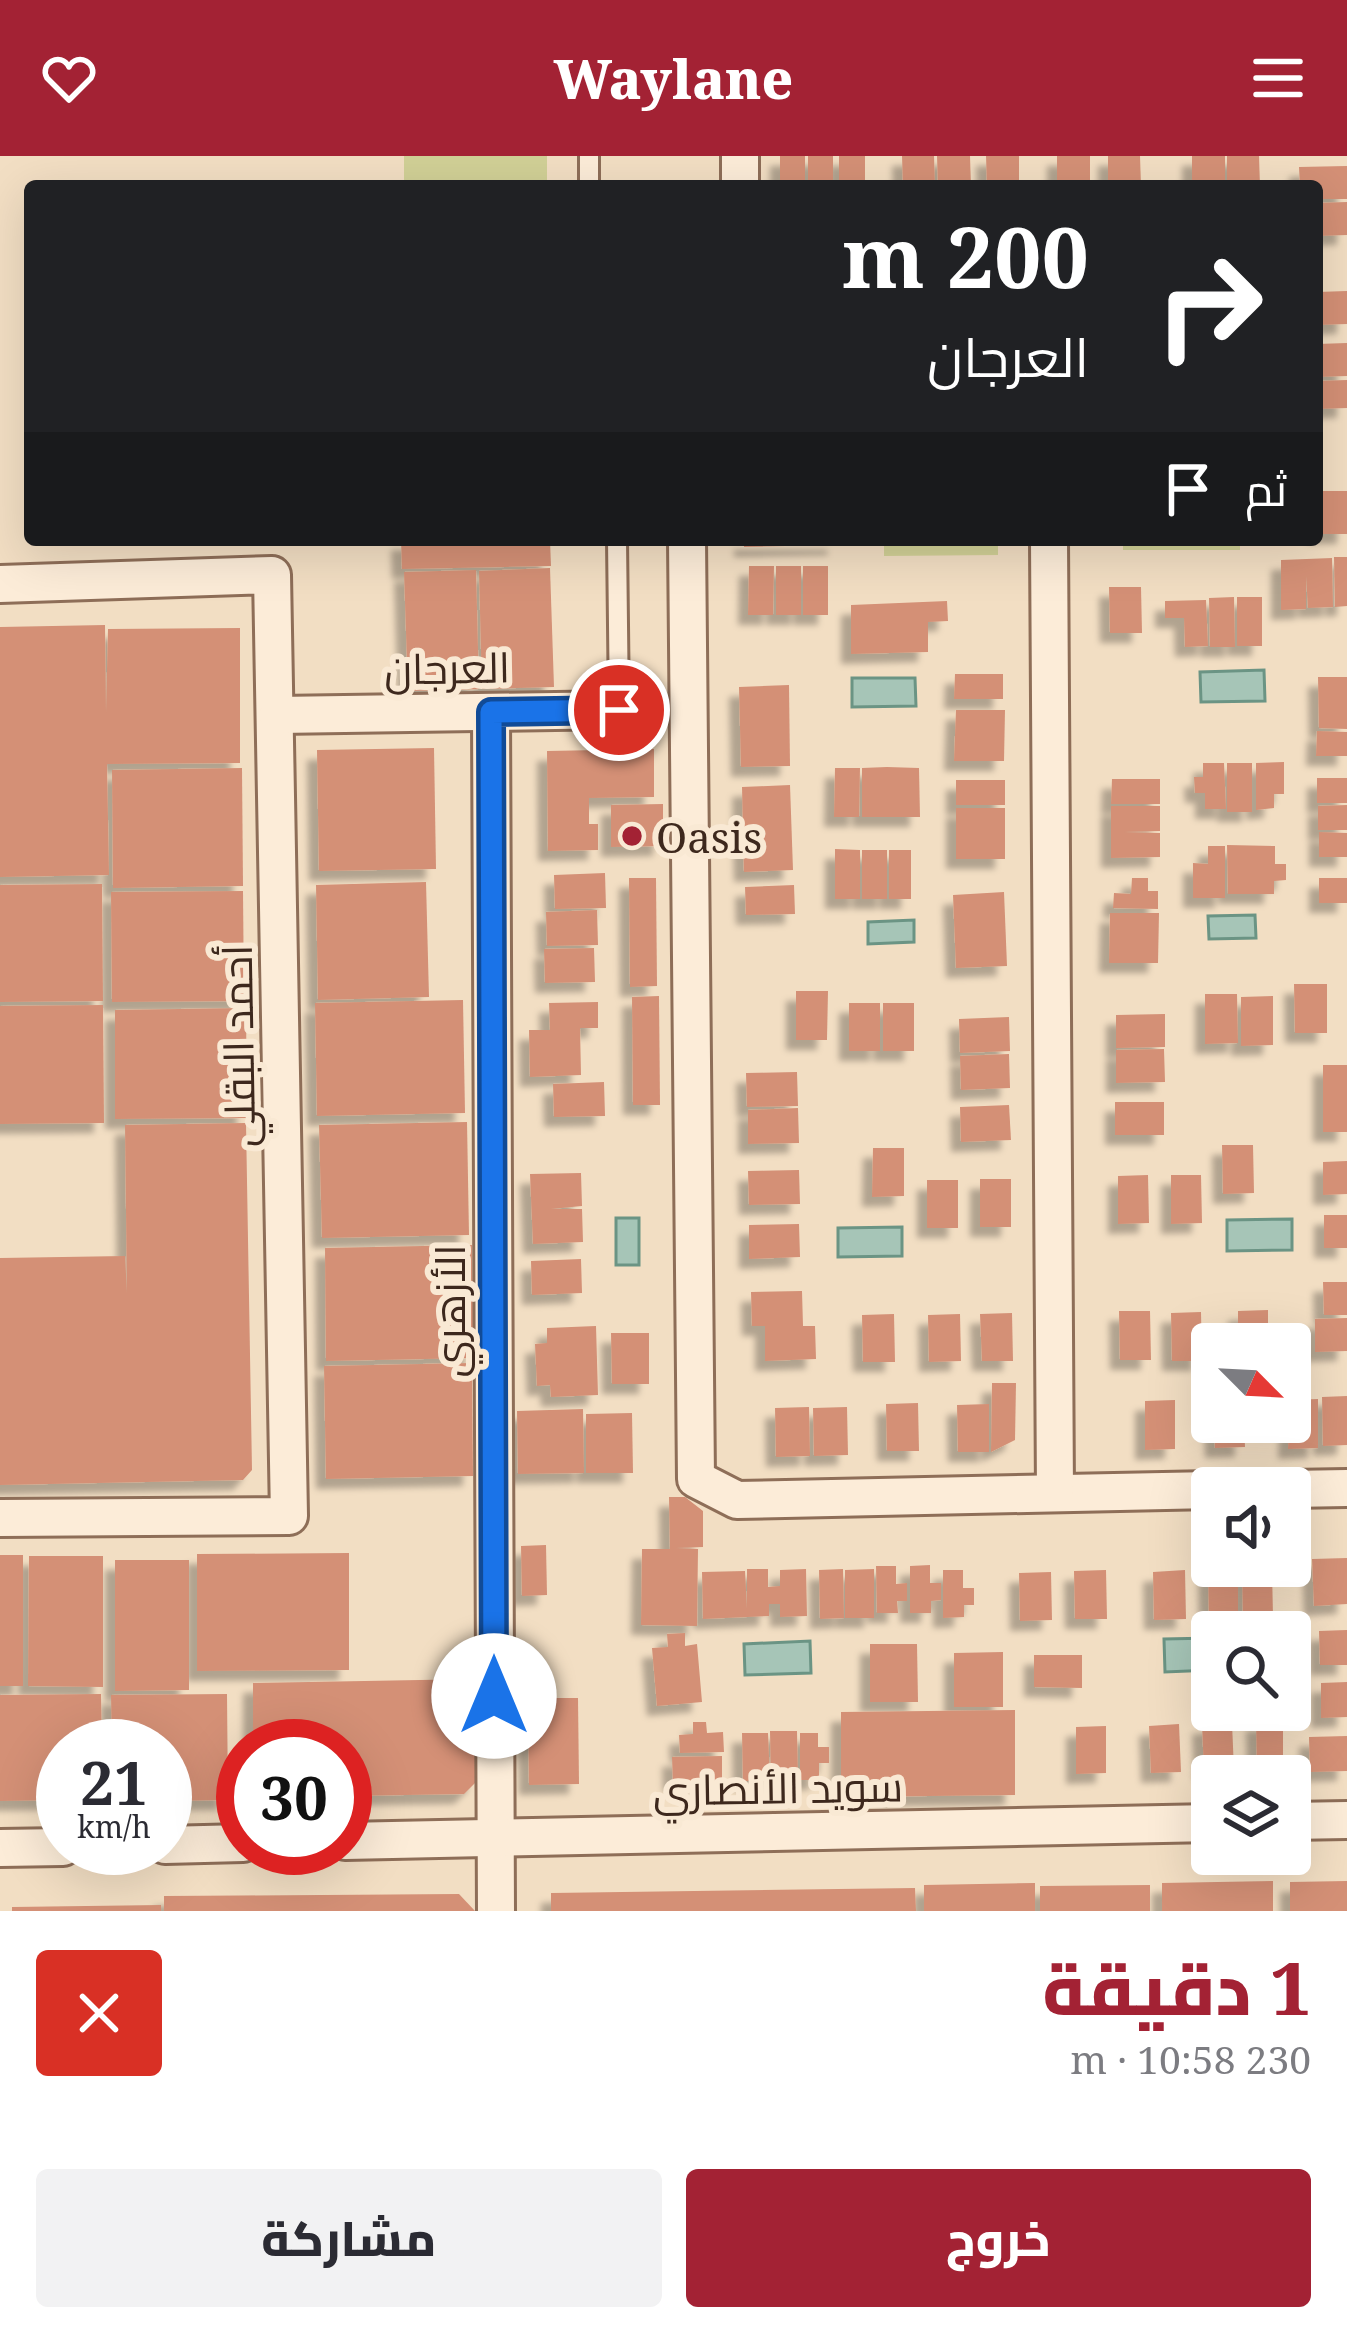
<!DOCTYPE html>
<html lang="ar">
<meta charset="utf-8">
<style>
:root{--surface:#fff;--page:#f2f2f3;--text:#2b2b33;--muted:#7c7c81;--accent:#a32234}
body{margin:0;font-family:"Noto Serif",Cairo,serif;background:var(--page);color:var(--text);direction:rtl;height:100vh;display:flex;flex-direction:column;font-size:45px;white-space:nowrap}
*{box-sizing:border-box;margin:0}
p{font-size:39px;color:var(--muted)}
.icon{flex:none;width:66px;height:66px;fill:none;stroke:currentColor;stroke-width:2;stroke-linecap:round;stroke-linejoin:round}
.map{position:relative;height:1755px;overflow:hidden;direction:ltr}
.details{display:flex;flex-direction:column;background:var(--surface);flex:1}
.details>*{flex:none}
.hud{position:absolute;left:24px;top:24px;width:1299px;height:366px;border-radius:12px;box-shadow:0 12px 48px #0002;direction:rtl;background:#202124;color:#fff;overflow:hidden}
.needle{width:78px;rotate:114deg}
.fabs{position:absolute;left:1191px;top:1167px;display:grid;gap:24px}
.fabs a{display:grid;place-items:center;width:120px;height:120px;border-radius:12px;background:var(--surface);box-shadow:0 12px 48px #0002;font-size:60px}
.speed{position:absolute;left:36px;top:1563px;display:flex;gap:24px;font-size:60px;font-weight:700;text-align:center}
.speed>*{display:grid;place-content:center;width:156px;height:156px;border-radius:50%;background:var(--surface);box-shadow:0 12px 48px #0002;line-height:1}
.speed small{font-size:30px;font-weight:400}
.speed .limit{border:18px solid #d22;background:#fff;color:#111}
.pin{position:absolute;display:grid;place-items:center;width:102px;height:102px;color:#fff;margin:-51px;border:6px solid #fff;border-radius:50%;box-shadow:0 3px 12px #0007}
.me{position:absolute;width:132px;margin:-66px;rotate:0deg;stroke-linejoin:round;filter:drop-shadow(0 0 9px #0008)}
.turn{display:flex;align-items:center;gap:42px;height:252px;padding:0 36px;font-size:54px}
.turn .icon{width:156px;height:156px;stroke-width:2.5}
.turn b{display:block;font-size:84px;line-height:102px}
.then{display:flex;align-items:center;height:114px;padding:0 36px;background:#0003;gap:24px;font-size:45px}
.round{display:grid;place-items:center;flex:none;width:126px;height:126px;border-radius:12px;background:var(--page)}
.headline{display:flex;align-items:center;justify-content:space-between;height:204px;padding:0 36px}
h1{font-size:72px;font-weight:800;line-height:90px;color:var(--accent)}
.cta{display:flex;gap:24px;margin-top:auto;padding:24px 36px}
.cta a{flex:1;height:138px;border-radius:12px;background:var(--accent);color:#fff;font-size:48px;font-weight:800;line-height:138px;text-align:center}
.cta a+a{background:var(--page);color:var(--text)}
header{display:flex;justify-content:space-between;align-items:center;height:156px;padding:0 36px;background:var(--accent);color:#fff;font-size:54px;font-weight:800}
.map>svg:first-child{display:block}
.green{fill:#d1d096}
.water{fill:#a6c5b7;stroke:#6b9484;stroke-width:3}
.building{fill:#d49076;filter:url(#shadow)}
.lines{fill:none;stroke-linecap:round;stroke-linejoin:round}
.service-casing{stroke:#8e6e58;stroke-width:24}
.minor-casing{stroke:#8e6e58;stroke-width:42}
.service{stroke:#fcecd8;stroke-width:18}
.minor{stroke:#fcecd8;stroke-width:36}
.route-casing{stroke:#114b97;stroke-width:30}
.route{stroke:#1a73e8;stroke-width:21}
.poi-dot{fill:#a32234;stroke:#f9e9d4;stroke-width:4.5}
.labels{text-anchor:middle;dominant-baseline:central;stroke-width:12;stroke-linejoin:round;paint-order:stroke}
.street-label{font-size:42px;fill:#3d281d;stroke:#f9e9d4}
.poi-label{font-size:42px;fill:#3d281d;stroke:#f9e9d4;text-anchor:start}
</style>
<header><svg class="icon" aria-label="menu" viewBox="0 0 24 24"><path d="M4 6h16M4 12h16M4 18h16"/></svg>Waylane<svg class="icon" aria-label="heart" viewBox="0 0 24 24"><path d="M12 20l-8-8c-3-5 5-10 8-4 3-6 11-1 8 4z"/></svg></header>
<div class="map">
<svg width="1347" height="1755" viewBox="0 0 1347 1755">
<defs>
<filter id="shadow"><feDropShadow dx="-10" dy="10" stdDeviation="3" flood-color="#0004"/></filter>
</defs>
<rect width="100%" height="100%" fill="#f2dec3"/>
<g class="green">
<rect x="404" y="0" width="143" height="30"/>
<path d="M884,384H998V399L884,400Z"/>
<rect x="1123" y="384" width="117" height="10"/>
</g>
<g class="water">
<path d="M1264,514L1265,545L1201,546L1200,516Z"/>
<path d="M852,522H915L916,550L852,551Z"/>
<path d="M1255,759L1256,782L1209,783L1208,760Z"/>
<path d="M914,764V786L868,788V766Z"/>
<rect x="616" y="1062" width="23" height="47"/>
<path d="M1292,1063V1094L1227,1095V1064Z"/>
<path d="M902,1071V1100L838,1101V1072Z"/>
<path d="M1212,1482V1514L1165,1516L1164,1483Z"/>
<path d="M810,1485L811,1517L745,1519L744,1488Z"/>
</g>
<g class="building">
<rect x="780" y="0" width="25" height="30"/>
<rect x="808" y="0" width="25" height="30"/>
<rect x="839" y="0" width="26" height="30"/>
<path d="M902,0H934L935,30H903Z"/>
<path d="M937,0H970L971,30H938Z"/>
<path d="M986,0H1019V30H987Z"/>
<rect x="1057" y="0" width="33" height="30"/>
<path d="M1108,0H1140L1141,30H1108Z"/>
<rect x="1192" y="0" width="33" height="30"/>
<path d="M1227,0H1259L1260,30H1227Z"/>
<path d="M1347,10V43H1317V30H1300L1299,11Z"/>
<path d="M1347,46V79L1317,80V47Z"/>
<path d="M1347,135V168L1317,169V136Z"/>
<path d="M1347,187V220L1317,221V188Z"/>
<path d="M1347,224V252L1317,253V225Z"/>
<rect x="1317" y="335" width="30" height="43"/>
<path d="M401,384H550L551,410L402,413Z"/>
<path d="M744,384H837L838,389L744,391Z"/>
<path d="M1334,401H1347V450L1335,451Z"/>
<path d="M1332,402L1333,451L1308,452L1306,420V453L1281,454V404Z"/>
<path d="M749,410H774L773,459H748Z"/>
<rect x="776" y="410" width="25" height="49"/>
<rect x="803" y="410" width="25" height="49"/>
<path d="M550,412L554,531L482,533L479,415Z"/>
<path d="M476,414L479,533L408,535L404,416Z"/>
<path d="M1109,431H1141L1142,477H1110Z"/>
<path d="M1234,441L1235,491H1210L1209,442Z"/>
<rect x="1237" y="441" width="25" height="49"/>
<path d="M1206,444L1208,490L1185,491L1184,462H1165V445Z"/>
<path d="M947,445L948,465L928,466V496L851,498V449Z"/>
<path d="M105,469L106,557L108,473L240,472V607L107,608L109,719L0,721V471Z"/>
<path d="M955,518H1003V543H954Z"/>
<path d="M1318,521H1347V573L1319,572Z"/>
<path d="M789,529L790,610L741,611L739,531Z"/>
<path d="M956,554H1005L1004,605H954Z"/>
<path d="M1317,575L1347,576V600H1316Z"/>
<path d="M434,592L436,713L319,715L317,594Z"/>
<path d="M654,593V641L589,642V668H598V694L548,695L547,595Z"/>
<path d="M1284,606V638H1274V652L1256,654V607Z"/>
<path d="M1203,607H1224L1226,653H1205V637H1195L1194,621H1203Z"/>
<rect x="1227" y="607" width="25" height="49"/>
<path d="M887,611L919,612L920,661H862V612Z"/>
<path d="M242,612L243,730L113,732L112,614Z"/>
<path d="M835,612H860L859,661H834Z"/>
<rect x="1317" y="622" width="30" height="25"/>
<path d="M1112,623H1160V648H1111Z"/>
<rect x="956" y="624" width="49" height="25"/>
<path d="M790,629L793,714L744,716L742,631Z"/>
<path d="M663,648V690L611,691V649Z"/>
<path d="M1347,649V674H1318V650Z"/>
<path d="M1111,650H1160V675L1124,676L1160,677V701L1111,702Z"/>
<rect x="956" y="652" width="49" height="51"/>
<path d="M1319,676L1347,677V701H1319Z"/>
<path d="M1227,689L1275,690V708H1286V724L1274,725V738H1228Z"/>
<path d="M1208,690H1225V742H1193V707L1208,708Z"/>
<path d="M835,693L860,694V743H835Z"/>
<rect x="862" y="694" width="25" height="49"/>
<rect x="889" y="694" width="22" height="49"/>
<path d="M605,717L606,752L555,753L554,719Z"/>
<path d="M629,722H656L657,830L630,831Z"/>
<path d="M1132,722H1148V735H1158V753L1113,752L1114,737L1131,738Z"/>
<rect x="1319" y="722" width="28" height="25"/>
<path d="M426,726L429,841L318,844L316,729Z"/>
<path d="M102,728L103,845L0,846V729Z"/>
<path d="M794,729L795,758L746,759L745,731Z"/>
<path d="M243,735L244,845L112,846L111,736Z"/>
<path d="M1004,736L1007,810L956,812L953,739Z"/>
<path d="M597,754L598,789L547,790L546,756Z"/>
<path d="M1110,757H1159L1158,807H1109Z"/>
<path d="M594,792L595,826L545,827L544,793Z"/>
<path d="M1294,828H1327V877H1295Z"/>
<path d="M796,835H828L827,884H796Z"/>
<path d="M1205,838H1237L1238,887L1205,888Z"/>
<path d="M659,840L660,949H633L632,841Z"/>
<path d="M1273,840V889L1241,890V841Z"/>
<path d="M463,844L465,957L317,960L315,847Z"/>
<path d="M598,846V872H580L581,919L530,921L529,874H550L549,847Z"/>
<rect x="849" y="847" width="31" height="48"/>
<rect x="883" y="847" width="31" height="48"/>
<path d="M103,849L104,967L0,968V850Z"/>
<path d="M246,852L247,962L115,963V854Z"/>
<path d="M1165,858V891L1116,892V859Z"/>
<path d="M1009,861L1010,895L960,897L959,863Z"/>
<path d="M1164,893L1165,926L1116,927V894Z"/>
<path d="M1009,898L1010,932L961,934L960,900Z"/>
<rect x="1323" y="909" width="24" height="67"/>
<path d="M797,916L798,950L747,951L746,917Z"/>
<path d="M604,926L605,960L554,961L553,928Z"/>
<rect x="1115" y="946" width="49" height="33"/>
<path d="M1009,949L1011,984L961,986L960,951Z"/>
<path d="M798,952L799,987L748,988V954Z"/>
<path d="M467,966L469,1079L322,1082L319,969Z"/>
<path d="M246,967L252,1314L243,1324L0,1329V1102L125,1100L127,1137L125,969Z"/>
<path d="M1222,989H1253L1254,1037L1223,1038Z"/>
<path d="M873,992H904V1040L872,1041Z"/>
<path d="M1347,1005V1038L1323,1039V1006Z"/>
<path d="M799,1014L800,1048L749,1049L748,1015Z"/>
<path d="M581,1017L582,1050L551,1053H582L583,1086L533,1088L530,1018Z"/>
<path d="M1148,1019L1149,1067L1118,1068V1020Z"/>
<path d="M1171,1019H1201L1202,1067L1171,1068Z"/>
<rect x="980" y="1023" width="31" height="48"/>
<rect x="927" y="1024" width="31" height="48"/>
<rect x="1324" y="1059" width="23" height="33"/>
<path d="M799,1068L800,1101L749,1103V1069Z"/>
<path d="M472,1089L474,1202L326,1205L325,1092Z"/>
<path d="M581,1103L582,1137L532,1139L531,1105Z"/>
<path d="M1323,1126H1347V1159H1324Z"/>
<path d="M802,1135L803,1170H815L816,1203L765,1205V1170H752L751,1136Z"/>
<path d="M1268,1154V1188H1238V1155Z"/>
<path d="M1119,1155H1150L1151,1204H1120Z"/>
<path d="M1201,1156L1202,1205H1172L1171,1157Z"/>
<path d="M1012,1157L1013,1205H982L980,1158Z"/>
<path d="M894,1158L895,1206H863L862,1159Z"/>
<path d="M960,1158L961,1205L929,1206L928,1159Z"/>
<path d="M1347,1162V1195L1315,1196V1163Z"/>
<path d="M596,1170L598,1239L551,1241L550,1229L537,1230L535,1188L547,1187V1172Z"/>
<path d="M611,1177H649V1228H612Z"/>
<path d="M472,1207L473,1320L326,1323L324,1210Z"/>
<path d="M992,1227H1016L1015,1284L991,1296Z"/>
<path d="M1347,1240V1289L1323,1290L1322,1241Z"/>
<path d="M1318,1243V1292L1288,1293L1290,1244Z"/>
<path d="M1175,1244V1293L1145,1294V1245Z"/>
<path d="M918,1247L919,1295H887L886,1248Z"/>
<path d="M989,1248V1296H958L957,1249Z"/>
<path d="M809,1251L810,1300L776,1301L775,1252Z"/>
<path d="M847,1251L848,1299L814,1300L813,1252Z"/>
<path d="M583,1253L584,1317L518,1318L517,1255Z"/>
<path d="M632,1257L633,1317H586V1258Z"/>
<path d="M1214,1266H1244L1245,1291L1215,1292Z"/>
<path d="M669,1341H685L703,1355V1391L676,1392L698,1393L697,1470L641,1469L642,1393H670Z"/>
<path d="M546,1389L547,1439L522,1440L521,1390Z"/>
<path d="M349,1397V1514L197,1515V1398Z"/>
<rect x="0" y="1399" width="23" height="131"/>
<path d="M29,1400H103V1531L28,1530Z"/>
<path d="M1347,1402V1448L1314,1450L1312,1403Z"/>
<path d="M115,1404H189V1534L115,1535Z"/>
<path d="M930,1409V1427H941V1444L931,1445V1457H910V1410Z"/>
<path d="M876,1410H896V1428L907,1427V1445H897L898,1457H877Z"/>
<path d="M747,1413H768V1431L780,1430V1414L806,1413L807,1460L780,1461V1448H769V1460L703,1463L702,1416L745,1415L747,1453Z"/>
<path d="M843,1413L844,1462L820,1463L819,1414Z"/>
<path d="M874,1413V1462H845V1414Z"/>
<path d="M1272,1413L1273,1461L1243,1462L1242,1414Z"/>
<path d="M943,1414H963V1432H974V1449H964V1461L943,1462Z"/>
<path d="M1106,1414L1107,1463H1075L1074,1415Z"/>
<path d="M1185,1414L1186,1463L1154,1464L1153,1416Z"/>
<path d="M1208,1414H1238V1462L1209,1463Z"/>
<path d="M1051,1416L1052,1464L1020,1465L1019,1417Z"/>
<path d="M1347,1474V1509H1320L1319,1475Z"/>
<path d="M685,1477V1490L697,1488L702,1546L657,1550L652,1492L668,1491L667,1478Z"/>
<path d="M870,1488H917L918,1546H870Z"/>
<path d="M1003,1496V1551H954V1497Z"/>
<path d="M1034,1499H1082V1532L1034,1531Z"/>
<path d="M475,1523L477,1625L464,1638L345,1640V1590H253V1527Z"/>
<path d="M1347,1526V1561L1321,1562V1527Z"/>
<path d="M101,1538L102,1590H63V1644L0,1645V1539Z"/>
<path d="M227,1538L228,1644L165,1645V1590H112L111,1539Z"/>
<path d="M528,1542H578L579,1628L529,1629Z"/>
<path d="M1015,1554V1639L841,1641V1556Z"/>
<path d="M1256,1565H1283V1612L1257,1613Z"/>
<path d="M693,1566H706L707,1577L723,1576L724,1596L680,1597L679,1579L693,1578Z"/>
<path d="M1232,1567L1234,1614L1204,1615L1202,1568Z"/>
<path d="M1179,1568L1181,1616L1151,1617L1149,1570Z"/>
<path d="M1106,1570V1617L1076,1618V1571Z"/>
<path d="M770,1575H797L798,1622L771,1623Z"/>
<path d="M742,1577H768L770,1625H743Z"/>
<path d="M800,1577H818V1591H829V1607H819V1624H800Z"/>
<path d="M1347,1580V1615L1310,1616L1309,1581Z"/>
<path d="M722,1600V1624L673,1626L672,1601Z"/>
<path d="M1273,1725V1755H1162V1727Z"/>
<path d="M1347,1725V1755H1290V1726Z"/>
<path d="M1035,1727V1755H924V1729Z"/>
<path d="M1150,1729V1755H1040V1730Z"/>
<path d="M915,1732L916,1755H551V1737Z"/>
<path d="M459,1738L475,1755H164V1740Z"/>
<path d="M161,1749V1755H12V1751Z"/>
</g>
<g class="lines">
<defs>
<g id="service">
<path d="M589,30V0"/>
<path d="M617,384L619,554"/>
</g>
<g id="minor">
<path d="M740,0V30"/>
<path d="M687,384L696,1323L737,1344L1212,1334"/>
<path d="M1049,384L1055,1336"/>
<path d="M0,428L272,419L289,1360L0,1362"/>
<path d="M491,556L496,1755"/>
<path d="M278,559L619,554"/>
<path d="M1290,1333L1347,1332"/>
<path d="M1290,1665L1347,1664"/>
<path d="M345,1685L1212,1667"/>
<path d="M165,1689L243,1687"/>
<path d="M0,1692L63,1691"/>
</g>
</defs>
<use href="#service" class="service-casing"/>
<use href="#minor" class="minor-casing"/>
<use href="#service" class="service"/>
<use href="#minor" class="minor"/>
</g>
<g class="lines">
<defs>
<path id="route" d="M494,1540L491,556L619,554"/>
</defs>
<use href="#route" class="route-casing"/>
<use href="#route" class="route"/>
</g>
<circle class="poi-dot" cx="632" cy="680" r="12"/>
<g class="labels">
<g class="street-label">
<text transform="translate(447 511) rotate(-1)">العرجان</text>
<text transform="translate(237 890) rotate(-91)">أحمد البقلي</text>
<text transform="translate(448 1155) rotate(-90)">الأزهري</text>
<text transform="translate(778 1631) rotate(-1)">سويد الأنصاري</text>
</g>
<g class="poi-label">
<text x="656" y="680">Oasis</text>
</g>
</g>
</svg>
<div class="fabs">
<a><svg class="needle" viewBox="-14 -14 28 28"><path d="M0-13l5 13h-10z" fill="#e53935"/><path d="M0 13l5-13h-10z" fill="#7c7c81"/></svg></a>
<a><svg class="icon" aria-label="sound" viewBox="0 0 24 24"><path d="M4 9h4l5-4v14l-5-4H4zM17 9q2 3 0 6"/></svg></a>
<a><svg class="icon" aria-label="search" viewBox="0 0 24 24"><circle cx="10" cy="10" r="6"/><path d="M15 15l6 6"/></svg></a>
<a><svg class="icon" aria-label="layers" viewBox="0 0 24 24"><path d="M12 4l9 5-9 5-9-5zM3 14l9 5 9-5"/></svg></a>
</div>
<div class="speed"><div>21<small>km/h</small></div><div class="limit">30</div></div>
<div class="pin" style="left:619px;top:554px;background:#d93025"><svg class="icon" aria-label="arrive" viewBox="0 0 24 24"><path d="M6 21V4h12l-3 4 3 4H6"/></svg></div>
<svg class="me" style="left:494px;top:1540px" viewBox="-20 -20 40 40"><circle r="19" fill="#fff"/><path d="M0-13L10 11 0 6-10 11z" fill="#1a73e8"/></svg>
<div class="hud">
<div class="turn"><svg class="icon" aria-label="right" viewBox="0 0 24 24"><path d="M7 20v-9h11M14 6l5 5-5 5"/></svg><div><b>200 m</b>العرجان</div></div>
<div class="then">ثم<svg class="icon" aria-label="arrive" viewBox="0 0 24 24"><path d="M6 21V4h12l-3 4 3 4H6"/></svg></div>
</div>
</div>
<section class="details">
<div class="headline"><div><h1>1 دقيقة</h1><p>230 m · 10:58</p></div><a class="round" style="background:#d93025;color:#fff"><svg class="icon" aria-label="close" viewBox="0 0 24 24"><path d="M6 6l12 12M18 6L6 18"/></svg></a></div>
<div class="cta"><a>خروج</a><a>مشاركة</a></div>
</section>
